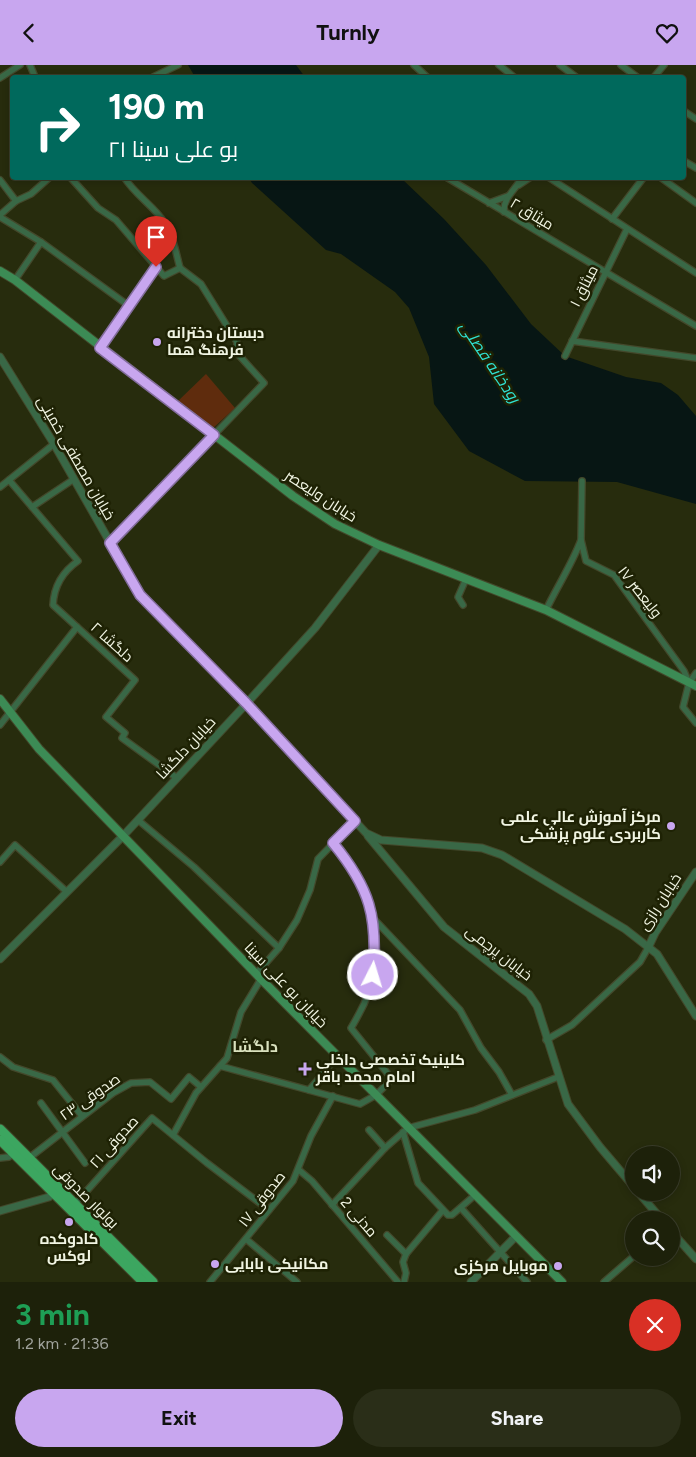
<!DOCTYPE html>
<meta charset="utf-8">
<style>
:root{--surface:#1d210a;--page:#2a2e18;--text:#f1f3f6;--muted:#a0a39c;--line:#3b3e2b;--accent:#c8a6ef}
body{margin:0;font-family:Figtree,Cairo,sans-serif;background:var(--page);color:var(--text);height:100vh;display:flex;flex-direction:column;font-size:19px;white-space:nowrap}
*{box-sizing:border-box;margin:0}
p{font-size:16px;color:var(--muted)}
.icon{flex:none;width:28px;height:28px;fill:none;stroke:currentColor;stroke-width:2;stroke-linecap:round;stroke-linejoin:round}
.map{position:relative;height:1217px;overflow:hidden}
.drawer{display:flex;flex-direction:column;background:var(--surface);flex:1}
.drawer>*{flex:none}
.banner{position:absolute;left:10px;top:10px;width:676px;height:105px;border-radius:5px;box-shadow:0 2px 8px #0003,0 0 0 1px var(--line);background:#00695c;color:#fff;overflow:hidden}
.buttons{position:absolute;left:625px;top:1081px;display:grid;gap:10px}
.buttons a{display:grid;place-items:center;width:55px;height:55px;border-radius:50%;background:var(--surface);box-shadow:0 2px 8px #0003,0 0 0 1px var(--line);font-size:25px}
.pin{position:absolute;display:grid;place-items:center;width:42px;height:42px;color:#fff;margin:-51px -21px;border-radius:50% 50% 50% 0;rotate:-45deg;box-shadow:0 0 5px #0007}
.pin .icon{rotate:45deg}
.me{position:absolute;width:55px;margin:-28px;rotate:5deg;stroke-linejoin:round;filter:drop-shadow(0 0 4px #0008)}
.turn{display:flex;align-items:center;gap:18px;height:105px;padding:0 15px;font-size:22px}
.turn .icon{width:65px;height:65px;stroke-width:2.5}
.turn b{display:block;font-size:35px;line-height:42px}
.round{display:grid;place-items:center;flex:none;width:52px;height:52px;border-radius:26px;background:var(--page)}
.head{display:flex;align-items:center;justify-content:space-between;height:85px;padding:0 15px}
h1{font-size:30px;font-weight:700;line-height:38px;color:#1e9e55}
.action{display:flex;gap:10px;margin-top:auto;padding:10px 15px}
.action a{flex:1;height:58px;border-radius:30px;background:var(--accent);color:#111;font-size:20px;font-weight:700;line-height:58px;text-align:center}
.action a+a{background:var(--page);color:var(--text)}
header{display:flex;justify-content:space-between;align-items:center;height:65px;padding:0 15px;background:var(--accent);color:#111;font-size:22px;font-weight:700}
.map>svg:first-child{display:block}
.green{fill:#5f2c0d}
.water{fill:#071614}
.lines{fill:none;stroke-linecap:round;stroke-linejoin:round}
.minor-casing{stroke:#43482b;stroke-width:8}
.tertiary-casing{stroke:#43482b;stroke-width:9}
.secondary-casing{stroke:#43482b;stroke-width:10}
.primary-casing{stroke:#43482b;stroke-width:11}
.minor{stroke:#396846;stroke-width:5.5}
.tertiary{stroke:#396846;stroke-width:7}
.secondary{stroke:#3c8b55;stroke-width:8}
.primary{stroke:#3ca660;stroke-width:9}
.route-casing{stroke:#826c9b;stroke-width:12}
.route{stroke:#c8a6ef;stroke-width:9}
.poi-dot{fill:#c8a6ef;stroke:#1e2204;stroke-width:2}
.labels{text-anchor:middle;dominant-baseline:central;stroke-width:5;stroke-linejoin:round;paint-order:stroke}
.street-label{font-size:15px;fill:#f1f5e3;stroke:#1e2204}
.poi-label{font-size:15px;font-weight:bold;fill:#f1f5e3;stroke:#1e2204;text-anchor:start}
.water-label{font-size:16px;font-style:italic;fill:#2fe3d4;stroke:#1e2204}
.neighbourhood-label{font-size:16px;font-weight:bold;fill:#d9e1bd;stroke:#1e2204}
</style>
<header><svg class="icon" aria-label="back" viewBox="0 0 24 24"><path d="M15 5l-7 7 7 7"/></svg>Turnly<svg class="icon" aria-label="heart" viewBox="0 0 24 24"><path d="M12 20l-8-8c-3-5 5-10 8-4 3-6 11-1 8 4z"/></svg></header>
<div class="map">
<svg width="696" height="1217" viewBox="0 0 696 1217">
<rect width="100%" height="100%" fill="#272c0d"/>
<path class="green" d="M206,309L235,343L212,364L177,337Z"/>
<g class="water">
<path d="M188,0H296L305,12H195Z"/>
<path d="M249,113H401L444,154L486,200L531,259L565,291L626,312L661,318L678,330L696,351V439L617,417L525,416L469,386L434,339L429,292L409,243L395,227L341,189L326,185L252,118Z"/>
</g>
<g class="lines">
<defs>
<g id="minor">
<path d="M30,0L35,12"/>
<path d="M414,0L427,12"/>
<path d="M499,0L514,12"/>
<path d="M560,0L576,12"/>
<path d="M621,0L637,12"/>
<path d="M153,12L178,0"/>
<path d="M654,12L664,0"/>
<path d="M0,13L20,0"/>
<path d="M684,46L696,54"/>
<path d="M684,96L696,103"/>
<path d="M70,112L98,143L116,155L164,211L180,203L201,219L237,277V288L264,318L110,478"/>
<path d="M124,112C135,130 154,141 164,157C173,170 176,188 180,203"/>
<path d="M446,112L696,261"/>
<path d="M548,112L696,208"/>
<path d="M660,112L696,138"/>
<path d="M0,115L16,136"/>
<path d="M519,120L531,112"/>
<path d="M489,138L508,131"/>
<path d="M504,147C503,132 516,125 522,112"/>
<path d="M0,150L16,136L31,129L50,112"/>
<path d="M0,152L41,177L129,241"/>
<path d="M612,154L644,112"/>
<path d="M15,215L41,177"/>
<path d="M572,276L696,293"/>
<path d="M100,283L156,202"/>
<path d="M565,291L627,164"/>
<path d="M9,415L78,496C62,507 54,521 53,540L135,615L106,652L125,668L122,673L177,713"/>
<path d="M0,422L54,379"/>
<path d="M32,442L74,414"/>
<path d="M581,475L582,416"/>
<path d="M463,540L458,532L466,514"/>
<path d="M546,545C557,522 572,499 581,475L586,496L614,510L684,606L689,618"/>
<path d="M696,608L689,618L683,642L696,658"/>
<path d="M0,660L77,562"/>
<path d="M138,755L194,802L279,883"/>
<path d="M0,797L15,780L67,827"/>
<path d="M373,853L460,945L481,983L499,1007L512,1030"/>
<path d="M256,909L279,883L297,855L310,825L318,794L355,756"/>
<path d="M546,975L572,960L640,897L648,883"/>
<path d="M0,992L13,1002L53,1015L82,1051"/>
<path d="M220,1001L360,1039L376,1030L392,1014L351,963C356,955 360,947 364,939C384,895 376,843 352,802C347,794 339,786 333,778"/>
<path d="M309,1025L337,992"/>
<path d="M41,1038L85,1098"/>
<path d="M369,1065L385,1083"/>
<path d="M403,1067L418,1118L448,1150H452L475,1130"/>
<path d="M173,1070L196,1028L227,993L241,947L261,914"/>
<path d="M0,1093L9,1092L13,1088"/>
<path d="M29,1093L113,1028L131,1018L150,1017L171,1034L189,1012L201,1022"/>
<path d="M299,1105L312,1116L398,1217"/>
<path d="M75,1139L152,1053L207,1098L269,1145"/>
<path d="M332,1140L385,1083L408,1063L475,1045L558,1012"/>
<path d="M461,1143L527,1217"/>
<path d="M387,1170L406,1189"/>
<path d="M246,1174L297,1217"/>
<path d="M210,1217L293,1116L311,1071L333,1031"/>
<path d="M404,1217L406,1208L403,1197L406,1189L443,1145"/>
<path d="M604,1217L634,1191"/>
</g>
<g id="tertiary">
<path d="M0,292L54,379L140,530L247,638L366,768L381,775L482,783L502,790L625,864L657,889L696,951"/>
<path d="M368,771L444,862L529,929L537,941L568,1039L600,1082L634,1122"/>
<path d="M648,883L655,868L696,807"/>
<path d="M0,894L123,771L247,638L315,563L379,480"/>
<path d="M639,1128L662,1155"/>
<path d="M0,1146L49,1132L54,1128"/>
<path d="M671,1166L696,1194"/>
<path d="M471,1217L516,1171"/>
</g>
<g id="secondary">
<path d="M0,206L15,215L293,431L335,459L379,480L546,545L696,621"/>
<path d="M0,634L39,684L261,914L562,1217"/>
</g>
<g id="primary">
<path d="M0,1064L153,1217"/>
<path d="M0,1075L143,1217"/>
</g>
</defs>
<use href="#minor" class="minor-casing"/>
<use href="#tertiary" class="tertiary-casing"/>
<use href="#secondary" class="secondary-casing"/>
<use href="#primary" class="primary-casing"/>
<use href="#minor" class="minor"/>
<use href="#tertiary" class="tertiary"/>
<use href="#secondary" class="secondary"/>
<use href="#primary" class="primary"/>
</g>
<g class="lines">
<defs>
<path id="route" d="M156,202L100,283L214,370L110,478L140,530L246,638L355,756L333,778C370,823 378,852 373,910"/>
</defs>
<use href="#route" class="route-casing"/>
<use href="#route" class="route"/>
</g>
<g class="poi-dot">
<circle cx="157" cy="277" r="5"/>
<circle cx="671" cy="761" r="5"/>
<path d="M302.5 996.5h5v5h5v5h-5v5h-5v-5h-5v-5h5z"/>
<circle cx="69" cy="1157" r="5"/>
<circle cx="215" cy="1199" r="5"/>
<circle cx="558" cy="1201" r="5"/>
</g>
<g class="labels">
<g class="street-label">
<text transform="translate(532 149) rotate(31)">میثاق ۲</text>
<text transform="translate(584 221) rotate(-63)">میثاق ۱</text>
<text transform="translate(76 393) rotate(60)">خیابان مصطفی خمینی</text>
<text transform="translate(321 431) rotate(33)">خیابان ولیعصر</text>
<text transform="translate(640 527) rotate(52)">ولیعصر ۱۷</text>
<text transform="translate(112 577) rotate(42)">دلگشا ۲</text>
<text transform="translate(186 683) rotate(-47)">خیابان دلگشا</text>
<text transform="translate(660 837) rotate(-57)">خیابان رازی</text>
<text transform="translate(499 888) rotate(38)">خیابان پرچمی</text>
<text transform="translate(286 920) rotate(46)">خیابان بو علی سینا</text>
<text transform="translate(90 1032) rotate(-35)">صدوقی ۲۳</text>
<text transform="translate(114 1077) rotate(-48)">صدوقی ۲۱</text>
<text transform="translate(86 1131) rotate(45)">بولوار صدوقی</text>
<text transform="translate(262 1134) rotate(-52)">صدوقی ۱۷</text>
<text transform="translate(359 1152) rotate(49)">مدنی 2</text>
</g>
<g class="poi-label">
<text x="167" y="268">دبستان دخترانه<tspan x="167" dy="17">فرهنگ هما</tspan></text>
<text x="661" y="752" text-anchor="end">مرکز آموزش عالی علمی<tspan x="661" dy="17">کاربردی علوم پزشکی</tspan></text>
<text x="316" y="995">کلینیک تخصصی داخلی<tspan x="316" dy="17">امام محمد باقر</tspan></text>
<text x="69" y="1174" text-anchor="middle">کادوکده<tspan x="69" dy="17">لوکس</tspan></text>
<text x="225" y="1199">مکانیکی بابایی</text>
<text x="548" y="1201" text-anchor="end">موبایل مرکزی</text>
</g>
<g class="water-label">
<text transform="translate(490 297) rotate(56)">رودخانه فصلی</text>
</g>
<g class="neighbourhood-label">
<text x="255" y="981">دلگشا</text>
</g>
</g>
</svg>
<div class="buttons">
<a><svg class="icon" aria-label="sound" viewBox="0 0 24 24"><path d="M4 9h4l5-4v14l-5-4H4zM17 9q2 3 0 6"/></svg></a>
<a><svg class="icon" aria-label="search" viewBox="0 0 24 24"><circle cx="10" cy="10" r="6"/><path d="M15 15l6 6"/></svg></a>
</div>
<div class="pin" style="left:156px;top:202px;background:#d93025"><svg class="icon" aria-label="arrive" viewBox="0 0 24 24"><path d="M6 21V4h12l-3 4 3 4H6"/></svg></div>
<svg class="me" style="left:373px;top:910px" viewBox="-20 -20 40 40"><circle r="17" fill="#c8a6ef" stroke="#fff" stroke-width="3"/><path d="M0-11L8 9 0 5-8 9z" fill="#fff"/></svg>
<div class="banner">
<div class="turn"><svg class="icon" aria-label="right" viewBox="0 0 24 24"><path d="M7 20v-9h11M14 6l5 5-5 5"/></svg><div><b>190 m</b>بو علی سینا ۲۱</div></div>
</div>
</div>
<section class="drawer">
<div class="head"><div><h1>3 min</h1><p>1.2 km · 21:36</p></div><a class="round" style="background:#d93025;color:#fff"><svg class="icon" aria-label="close" viewBox="0 0 24 24"><path d="M6 6l12 12M18 6L6 18"/></svg></a></div>
<div class="action"><a>Exit</a><a>Share</a></div>
</section>
